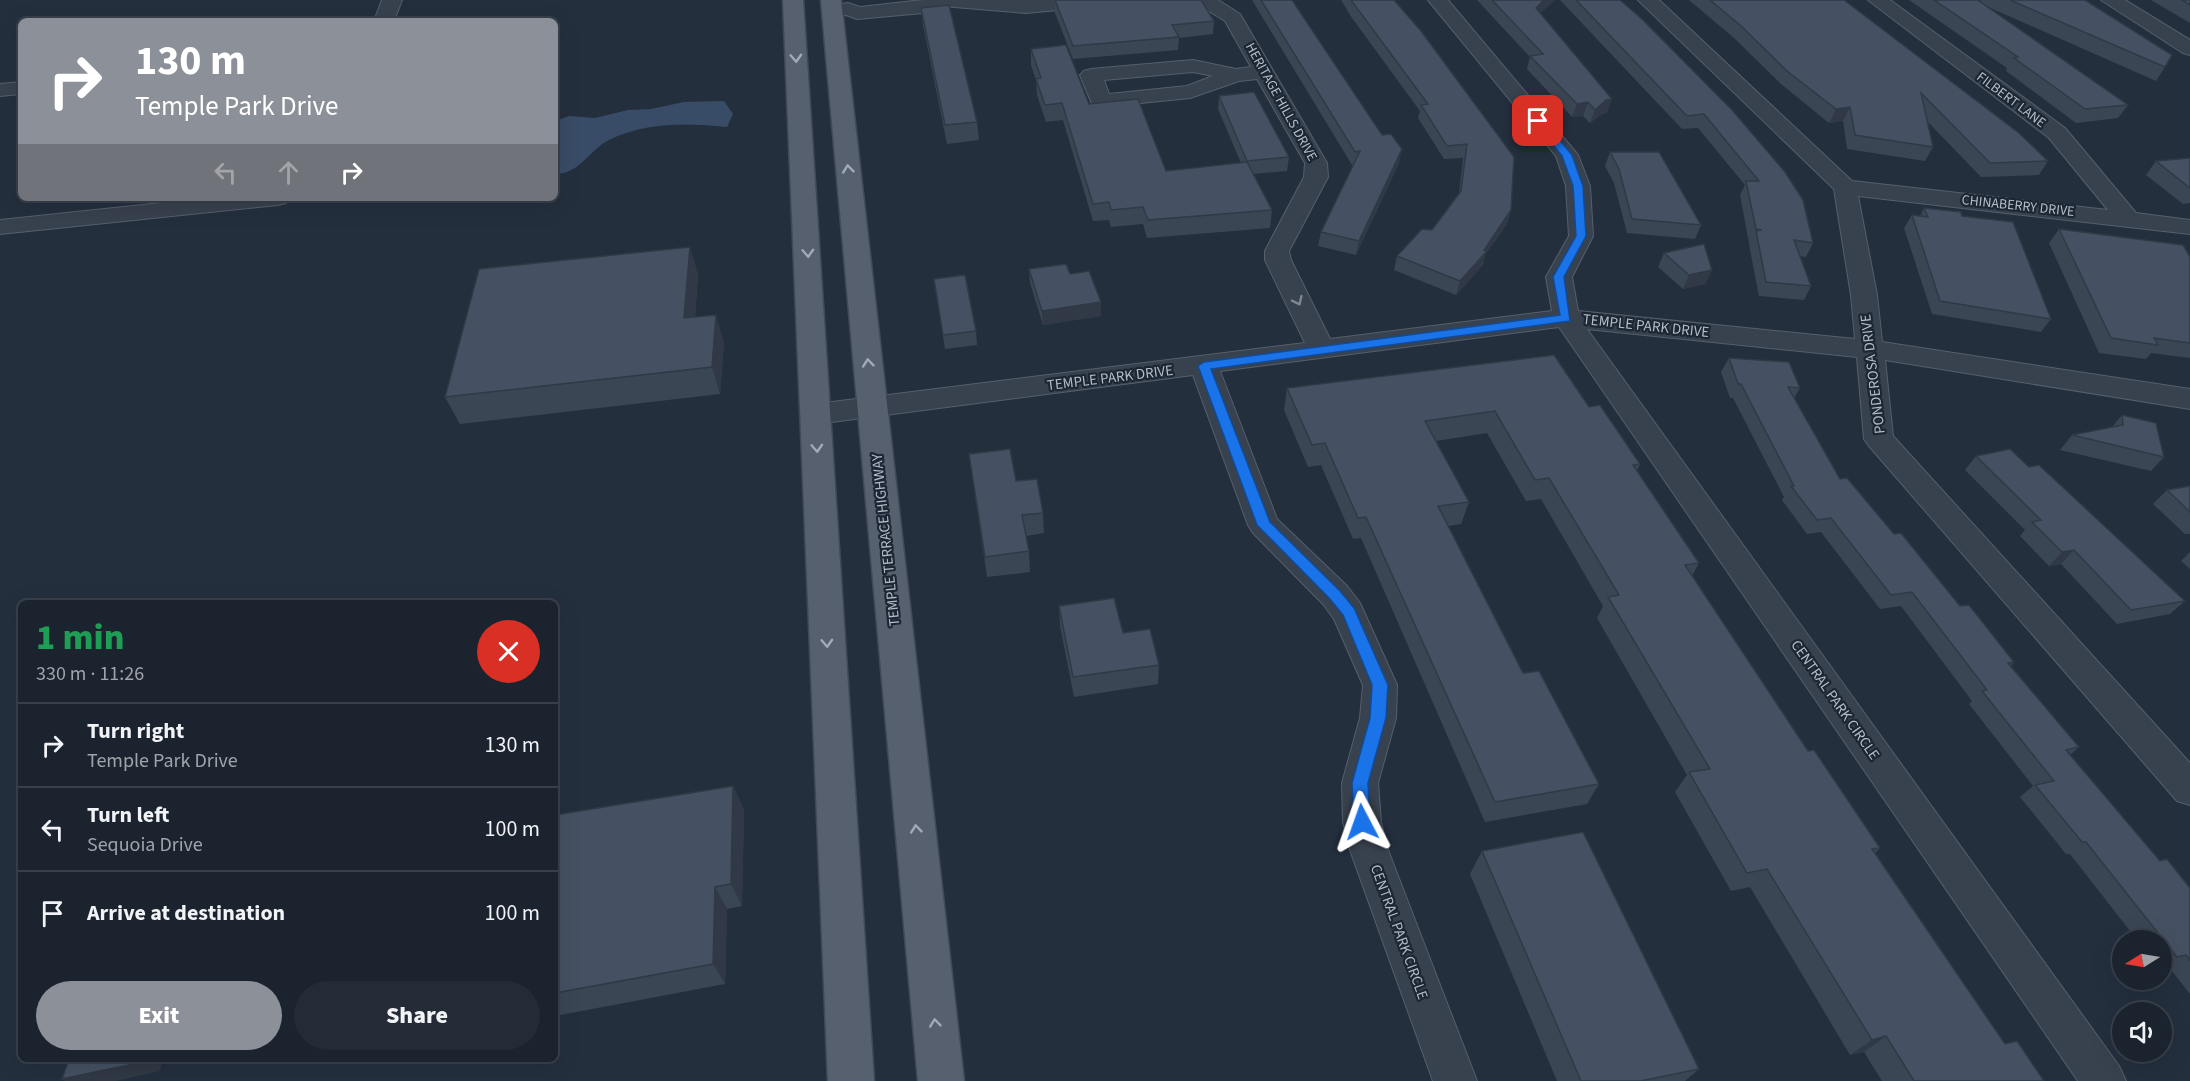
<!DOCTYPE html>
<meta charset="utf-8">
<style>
:root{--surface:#1b232e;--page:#242b36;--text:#f1f3f6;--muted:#a0a4aa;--line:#39404a;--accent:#8c9099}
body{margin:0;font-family:"Source Sans 3",sans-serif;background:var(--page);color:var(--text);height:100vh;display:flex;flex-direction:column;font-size:22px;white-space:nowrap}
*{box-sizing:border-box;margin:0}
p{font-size:20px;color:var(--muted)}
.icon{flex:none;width:33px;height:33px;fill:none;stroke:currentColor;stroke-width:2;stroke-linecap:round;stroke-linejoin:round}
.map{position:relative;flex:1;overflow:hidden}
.panel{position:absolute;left:18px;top:600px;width:540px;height:462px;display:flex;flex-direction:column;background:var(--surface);border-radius:9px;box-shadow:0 6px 24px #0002,0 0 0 2px var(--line)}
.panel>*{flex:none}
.hud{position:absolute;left:18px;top:18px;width:540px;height:183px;border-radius:9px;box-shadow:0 6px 24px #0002,0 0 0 2px var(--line);background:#8c9099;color:#fff;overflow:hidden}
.needle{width:39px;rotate:259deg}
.tools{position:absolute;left:2112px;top:930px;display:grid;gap:12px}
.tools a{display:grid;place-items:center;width:60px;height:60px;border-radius:50%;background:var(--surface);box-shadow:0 6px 24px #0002,0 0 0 2px var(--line);font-size:30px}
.pin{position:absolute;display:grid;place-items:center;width:51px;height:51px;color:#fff;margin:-26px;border-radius:12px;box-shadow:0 3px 9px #0006}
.me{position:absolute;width:66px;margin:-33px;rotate:356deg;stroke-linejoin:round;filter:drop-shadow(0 0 4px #0008)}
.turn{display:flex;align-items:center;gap:21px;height:126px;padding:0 18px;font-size:27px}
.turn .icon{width:78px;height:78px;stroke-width:2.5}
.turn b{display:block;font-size:42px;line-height:51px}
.lanes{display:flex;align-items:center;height:57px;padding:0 18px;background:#0003;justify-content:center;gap:30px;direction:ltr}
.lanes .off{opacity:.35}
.round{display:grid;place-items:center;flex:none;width:63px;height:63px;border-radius:32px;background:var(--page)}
.overview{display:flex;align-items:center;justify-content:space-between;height:102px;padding:0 18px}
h1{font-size:36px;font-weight:800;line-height:45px;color:#1e9e55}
.button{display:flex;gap:12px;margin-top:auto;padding:12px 18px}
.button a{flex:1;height:69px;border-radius:36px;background:var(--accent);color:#fff;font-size:24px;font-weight:800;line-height:69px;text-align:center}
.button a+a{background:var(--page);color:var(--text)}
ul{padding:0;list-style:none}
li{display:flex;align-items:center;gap:18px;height:84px;padding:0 18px;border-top:2px solid var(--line)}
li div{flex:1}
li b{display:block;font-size:22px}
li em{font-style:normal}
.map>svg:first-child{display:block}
.water{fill:#394c67}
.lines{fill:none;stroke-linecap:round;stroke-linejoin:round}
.street-casing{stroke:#565f6c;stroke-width:2}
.primary-casing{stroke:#414a57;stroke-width:3}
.street{fill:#38414e;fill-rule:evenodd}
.primary{fill:#56606e;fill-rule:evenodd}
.wall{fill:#3b4654}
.shaded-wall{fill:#303945}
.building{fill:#455162;stroke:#303945;stroke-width:1.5}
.oneway{stroke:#a1aab7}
.oneway2{stroke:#7c8592}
.route{fill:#1a73e8;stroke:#114b97;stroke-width:1.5}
.labels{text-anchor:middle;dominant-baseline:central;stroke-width:4.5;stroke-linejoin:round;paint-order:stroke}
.far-street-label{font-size:14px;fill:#b4bcc9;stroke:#1d2633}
.street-label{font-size:15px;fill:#b4bcc9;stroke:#1d2633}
</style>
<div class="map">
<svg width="2190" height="1081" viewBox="0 0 2190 1081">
<rect width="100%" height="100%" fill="#242f3e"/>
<path class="water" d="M724,101L733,114L727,127C686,123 647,122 609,140C589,150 580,174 555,174V121L569,116L595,118L628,110L651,109L684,102Z"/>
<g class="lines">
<defs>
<g id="street">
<path d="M382,0H402L394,21H374Z"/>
<path d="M923,0H1110L1100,6L1026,13L942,6L923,13L857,19L846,15L832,17L822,11L825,7L848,3L860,7Z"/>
<path d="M1191,0H1218L1240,14L1327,163L1328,177L1289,251L1291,260L1330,339L1552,311L1546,277L1569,236L1566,186L1556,156L1428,0H1448L1578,155L1590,186L1593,236L1572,277L1578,311L1855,339L1851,295L1834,189L1638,0H1659L1852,181L2108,210L2049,138L1868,0H1890L2065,128L2136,213L2190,220V234L1858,196L1877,295L1882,342L2190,389V409L1885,360L1893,436L2190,763V805L2177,801L1869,446L1864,439L1857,357L1587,329L2119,1066L2126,1081H2078L1559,327L1220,371L1277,519L1347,586L1360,603L1397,685L1396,718L1378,783L1381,822L1388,850L1477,1081H1433L1350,850L1343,822L1342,783L1360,718L1363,685L1334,619L1323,604L1253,533L1248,525L1193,375L816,424L806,421L802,414L806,407L816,404L1305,343L1265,260V251L1304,177L1305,163L1257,79L1239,81L1190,98L1101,107L1093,106L1080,75L1084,71L1091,69L1193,60L1236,69L1251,67L1225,21ZM1193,72L1213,76L1187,86L1109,94L1104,80Z"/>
<path d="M2101,0H2125L2190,40V55L2183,53Z"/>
<path d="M21,82V94L0,96V84Z"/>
<path d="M209,198H290L286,203L278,205L0,234V220Z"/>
</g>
<g id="primary">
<path d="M783,0H803L874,1081H828Z"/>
<path d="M821,0H841L964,1081H918Z"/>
</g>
</defs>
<use href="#street" class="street-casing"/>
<use href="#primary" class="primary-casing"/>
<use href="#street" class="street"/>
<use href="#primary" class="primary"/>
</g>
<g class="wall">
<path d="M1054,0L1214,21L1213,34L1179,38L1178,50L1073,59L1055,13Z"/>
<path d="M1252,0H1292L1399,163L1356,255L1318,246L1321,232L1353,165H1352Z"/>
<path d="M1341,0H1394L1511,210L1507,224L1485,255L1483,265L1456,295L1394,270L1397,256L1432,230L1459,194L1463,158L1444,159L1418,118L1420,111L1352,18Z"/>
<path d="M1477,0H1555L1540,13L1607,113L1602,114L1590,123L1583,116L1572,117L1527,69L1530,57Z"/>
<path d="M1560,0H1620L1813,243L1806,257L1800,256L1811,286L1804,300L1759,296L1749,245L1750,243H1749L1740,195L1745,185L1698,128L1682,129Z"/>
<path d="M1689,0H1844L2048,161L2039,175L1981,177L1927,121L1933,147L1925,161L1847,149L1843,121L1829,123L1781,84L1734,38Z"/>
<path d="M1909,0H2085L2165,67L2156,81L1986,6L2128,105L2118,118L2076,123L2006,71L2007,68Z"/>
<path d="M2151,0H2190V23Z"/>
<path d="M921,8L977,122L979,140L947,144L923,25Z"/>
<path d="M1031,49L1089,104L1166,171L1241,163L1218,109L1219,96L1289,157L1287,171L1253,174L1272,210L1270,228L1147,238L1143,224L1111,227L1109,220L1093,221L1063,120L1046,122L1037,95L1036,80L1031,65Z"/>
<path d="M1610,152L1701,225L1695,239L1627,233L1614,183L1605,166Z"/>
<path d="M2190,158V203L2183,204L2146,175L2156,161Z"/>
<path d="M1924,208L1962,216L2051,319L2041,332L1932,314L1904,228L1912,215L1920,216Z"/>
<path d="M2059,229L2190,257V358L2151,353L2146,359L2099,353L2049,243Z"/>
<path d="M1664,253L1712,270L1705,284L1683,289L1658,267Z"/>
<path d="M1029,269L1070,274L1101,316L1043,325L1030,283Z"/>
<path d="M698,274L695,317L724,342L720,394L460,424L445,397Z"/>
<path d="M934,279L976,331L977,345L945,349Z"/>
<path d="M1729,358L1800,388L1794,398L1840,479L1894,534L1960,606L2014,662L2011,666L2079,747L2070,755L2160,861L2190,888V994L2168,966L2162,967V940H2137L2070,854H2066L2020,797L2033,786L1969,704L1972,701L1901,606L1880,609L1821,532L1807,534L1782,500L1784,497L1733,398H1730L1721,372Z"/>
<path d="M1287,388L1589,407L1640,464L1637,471L1699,563L1692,576L1808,751L1880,848L1875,853L2005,1044L2044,1081H1882L1864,1052L1850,1055L1750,887L1731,891L1675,792L1687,775L1597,618L1603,606L1541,499L1526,501L1487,433L1436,441L1469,502L1461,524L1448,526L1523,673L1599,784L1587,804L1485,822L1361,538L1353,539L1321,465L1308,467L1284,410Z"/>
<path d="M2122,415L2164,457L2151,471L2060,450L2072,435L2112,427Z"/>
<path d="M969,454L1016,481L1043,513L1044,533L1026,536L1029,551L1030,572L987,577Z"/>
<path d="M1976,456L2029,467L2185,601L2170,614L2117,624L2061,564L2049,566L2020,536L2025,530L1965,470Z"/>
<path d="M2190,486V534H2185L2153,504L2167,490Z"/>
<path d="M2190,552V569L2181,561Z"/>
<path d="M1059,606L1123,633L1159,665L1158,684L1074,697L1060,626Z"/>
<path d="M733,786L744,810L742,906L727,909L725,984L555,1016V815Z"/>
<path d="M1482,851L1699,1069L1685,1081H1557L1470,874Z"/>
</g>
<g class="shaded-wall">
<path d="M1544,0H1555L1532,21L1536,8Z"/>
<path d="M1612,99L1607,113L1602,114L1590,123L1595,110L1606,100Z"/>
<path d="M1588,102L1583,116L1572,117L1577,104Z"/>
<path d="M1850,107L1843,121L1829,123L1836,109Z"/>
<path d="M1402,149L1399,163L1356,255L1359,241Z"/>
<path d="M1511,210L1507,224L1485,255L1483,265L1456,295L1460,281Z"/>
<path d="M690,247L698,274L692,345L684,318Z"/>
<path d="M1712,270L1705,284L1683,289L1689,275Z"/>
<path d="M1101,302V316L1043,325L1042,311Z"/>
<path d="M716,315L724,342L720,394L712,367Z"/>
<path d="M2074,550L2061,564L2049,566L2062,552Z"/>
<path d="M733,786L744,810L742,906L731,884Z"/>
<path d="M715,887L727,909L725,984L713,964Z"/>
<path d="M1886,1036L1864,1052L1850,1055L1872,1040Z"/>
<path d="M144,1059H163L160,1071L116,1081H65L62,1079Z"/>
</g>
<g class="building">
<path d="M1055,0H1201L1214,21L1172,25L1179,37L1073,46Z"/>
<path d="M1261,0H1292L1382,135L1391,134L1402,149L1359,241L1321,232L1360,151L1355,152Z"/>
<path d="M1351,0H1394L1421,31L1514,157L1511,210L1484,250L1487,251L1460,281L1397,256L1422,229L1432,230L1461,191L1467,144L1447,146L1421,105L1428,104Z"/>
<path d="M1492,0H1544L1536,8L1612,99L1606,100L1595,110L1588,102L1577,104L1530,56L1543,54Z"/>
<path d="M1576,0H1620L1642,19L1733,111L1785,172L1803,200L1813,243L1794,240L1811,286L1766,282L1756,231L1762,230L1756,229L1746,181H1759L1704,114L1687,116Z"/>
<path d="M1710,0H1844L2019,133L2048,161L1990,163L1921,93L1933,147L1855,135L1850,107L1836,109L1787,71L1740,25Z"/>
<path d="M1934,0H1980L1979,1L2128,105L2085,109L2014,58L2018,57Z"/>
<path d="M2010,0H2085L2172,55L2165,67Z"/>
<path d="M2182,0H2190V5Z"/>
<path d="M949,5L977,122L945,125L921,8Z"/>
<path d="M1066,45L1089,104L1138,99L1166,171L1247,162L1272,210L1148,220L1143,207L1111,210L1109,202L1093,204L1062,103L1045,105L1036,79L1041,78L1031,49Z"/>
<path d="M1254,92L1289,157L1247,161L1219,96Z"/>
<path d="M1610,152H1659L1701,225L1632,219L1619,169Z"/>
<path d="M2190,158V188L2156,161Z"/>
<path d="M1924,208L1961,212L1962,216L2013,222L2051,319L1940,301L1912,215L1928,217Z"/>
<path d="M2059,229L2183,245L2190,257V343L2154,338L2158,345L2111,338Z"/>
<path d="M1704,244L1712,270L1689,275L1664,253Z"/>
<path d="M690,247L684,318L716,315L712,367L445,397L479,269Z"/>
<path d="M1066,264L1070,274L1089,271L1101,302L1042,311L1029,269Z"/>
<path d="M965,275L976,331L943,335L934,279Z"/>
<path d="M1554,355L1589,407L1600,405L1640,464L1633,465L1699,563L1685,565L1808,751L1814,750L1880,848L1872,849L2005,1044L2017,1041L2044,1081H1914L1886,1036L1872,1040L1767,869L1747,873L1689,772L1710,769L1608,597L1619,595L1549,478L1535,480L1495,411L1425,421L1469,502L1438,506L1523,673L1539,671L1599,784L1495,802L1366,517L1358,518L1325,443L1312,445L1287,388Z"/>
<path d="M1729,358L1789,362L1800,388L1788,387L1840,479L1847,478L1894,534L1901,533L1960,606L1969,605L2014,662L2008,663L2079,747L2066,750L2160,861L2167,859L2190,888V960L2186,955L2177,957L2086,842H2082L2035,785L2054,781L1982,691L1987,690L1912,592L1891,595L1831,518L1817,520L1791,486H1794L1741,384H1738Z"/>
<path d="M2122,415L2156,423L2164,457L2072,435L2123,425Z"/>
<path d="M1010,449L1016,481L1037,479L1043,513L1022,515L1029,551L985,557L969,454Z"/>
<path d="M2010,449L2029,467L2039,465L2185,601L2131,610L2074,550L2062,552L2032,522L2041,520L1976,456Z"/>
<path d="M2190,486V512L2167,490Z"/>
<path d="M1114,598L1123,633L1150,629L1159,665L1073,677L1059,606Z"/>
<path d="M733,786L731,884L715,887L713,964L555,993V815Z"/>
<path d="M1583,832L1699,1069L1641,1081H1581L1482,851Z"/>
<path d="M69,1059H144L143,1062L62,1079Z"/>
</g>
<defs><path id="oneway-chevron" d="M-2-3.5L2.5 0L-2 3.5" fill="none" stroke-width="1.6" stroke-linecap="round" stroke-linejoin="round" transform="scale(1.5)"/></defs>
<g class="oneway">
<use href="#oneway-chevron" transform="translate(796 58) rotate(87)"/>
<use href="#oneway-chevron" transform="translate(848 169) rotate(-96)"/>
<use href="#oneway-chevron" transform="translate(808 253) rotate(87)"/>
<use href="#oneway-chevron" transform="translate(868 363) rotate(-96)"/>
<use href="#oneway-chevron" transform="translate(817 448) rotate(87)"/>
<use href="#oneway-chevron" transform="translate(827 643) rotate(87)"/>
<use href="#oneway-chevron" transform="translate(916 829) rotate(-96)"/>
<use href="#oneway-chevron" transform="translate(935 1023) rotate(-96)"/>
</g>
<use class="oneway2" href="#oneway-chevron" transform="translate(1298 301) rotate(64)"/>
<path class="route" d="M1535,119H1542L1572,155L1583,186L1586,236L1564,277L1570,321L1211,369L1270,522L1340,591L1354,608L1388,685L1386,718L1368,783L1370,822L1368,828L1362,830L1356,828L1354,822L1352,783L1370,718L1372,685L1343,615L1330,599L1257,525L1198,366L1204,362L1560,315L1553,277L1576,236L1573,186L1562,156L1535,123Z"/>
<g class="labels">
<g class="far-street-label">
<text transform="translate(2011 100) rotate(37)">FILBERT LANE</text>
<text transform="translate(1281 102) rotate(61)">HERITAGE HILLS DRIVE</text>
<text transform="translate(2018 206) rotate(6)">CHINABERRY DRIVE</text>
</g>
<g class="street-label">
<text transform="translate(1646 326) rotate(6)">TEMPLE PARK DRIVE</text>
<text transform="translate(1873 374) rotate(-97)">PONDEROSA DRIVE</text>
<text transform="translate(1110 378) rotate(-7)">TEMPLE PARK DRIVE</text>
<text transform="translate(886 540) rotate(-96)">TEMPLE TERRACE HIGHWAY</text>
<text transform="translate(1835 700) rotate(55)">CENTRAL PARK CIRCLE</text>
<text transform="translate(1399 932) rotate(70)">CENTRAL PARK CIRCLE</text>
</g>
</g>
</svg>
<div class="tools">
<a><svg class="needle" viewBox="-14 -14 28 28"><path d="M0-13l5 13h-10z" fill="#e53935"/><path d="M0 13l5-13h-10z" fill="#a0a4aa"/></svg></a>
<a><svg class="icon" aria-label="sound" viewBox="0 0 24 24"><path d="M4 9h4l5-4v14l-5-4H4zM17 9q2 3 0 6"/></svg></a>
</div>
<div class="pin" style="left:1538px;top:121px;background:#d93025"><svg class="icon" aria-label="arrive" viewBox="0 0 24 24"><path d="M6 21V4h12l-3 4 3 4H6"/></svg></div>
<svg class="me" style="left:1362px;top:822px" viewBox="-20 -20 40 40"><path d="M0-17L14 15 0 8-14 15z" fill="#1a73e8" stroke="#fff" stroke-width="4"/></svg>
<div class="hud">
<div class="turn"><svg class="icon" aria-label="right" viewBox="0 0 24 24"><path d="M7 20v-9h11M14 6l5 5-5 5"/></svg><div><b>130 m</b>Temple Park Drive</div></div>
<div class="lanes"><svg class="icon off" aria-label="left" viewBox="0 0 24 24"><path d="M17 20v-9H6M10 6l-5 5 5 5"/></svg><svg class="icon off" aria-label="ahead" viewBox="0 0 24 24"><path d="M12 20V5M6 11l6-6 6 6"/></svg><svg class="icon" aria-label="right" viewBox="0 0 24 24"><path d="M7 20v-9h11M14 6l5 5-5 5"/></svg></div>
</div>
<section class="panel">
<div class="overview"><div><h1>1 min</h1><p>330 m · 11:26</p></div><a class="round" style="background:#d93025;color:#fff"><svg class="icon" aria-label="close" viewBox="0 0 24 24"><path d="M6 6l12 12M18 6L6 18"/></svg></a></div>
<ul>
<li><svg class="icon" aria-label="right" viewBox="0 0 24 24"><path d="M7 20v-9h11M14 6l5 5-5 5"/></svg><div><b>Turn right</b><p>Temple Park Drive</p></div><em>130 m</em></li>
<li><svg class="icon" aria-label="left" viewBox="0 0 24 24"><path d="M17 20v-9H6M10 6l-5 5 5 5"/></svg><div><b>Turn left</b><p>Sequoia Drive</p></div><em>100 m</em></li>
<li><svg class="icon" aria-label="arrive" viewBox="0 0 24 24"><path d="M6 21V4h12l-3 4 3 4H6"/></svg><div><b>Arrive at destination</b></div><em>100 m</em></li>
</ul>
<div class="button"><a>Exit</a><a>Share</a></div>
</section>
</div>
